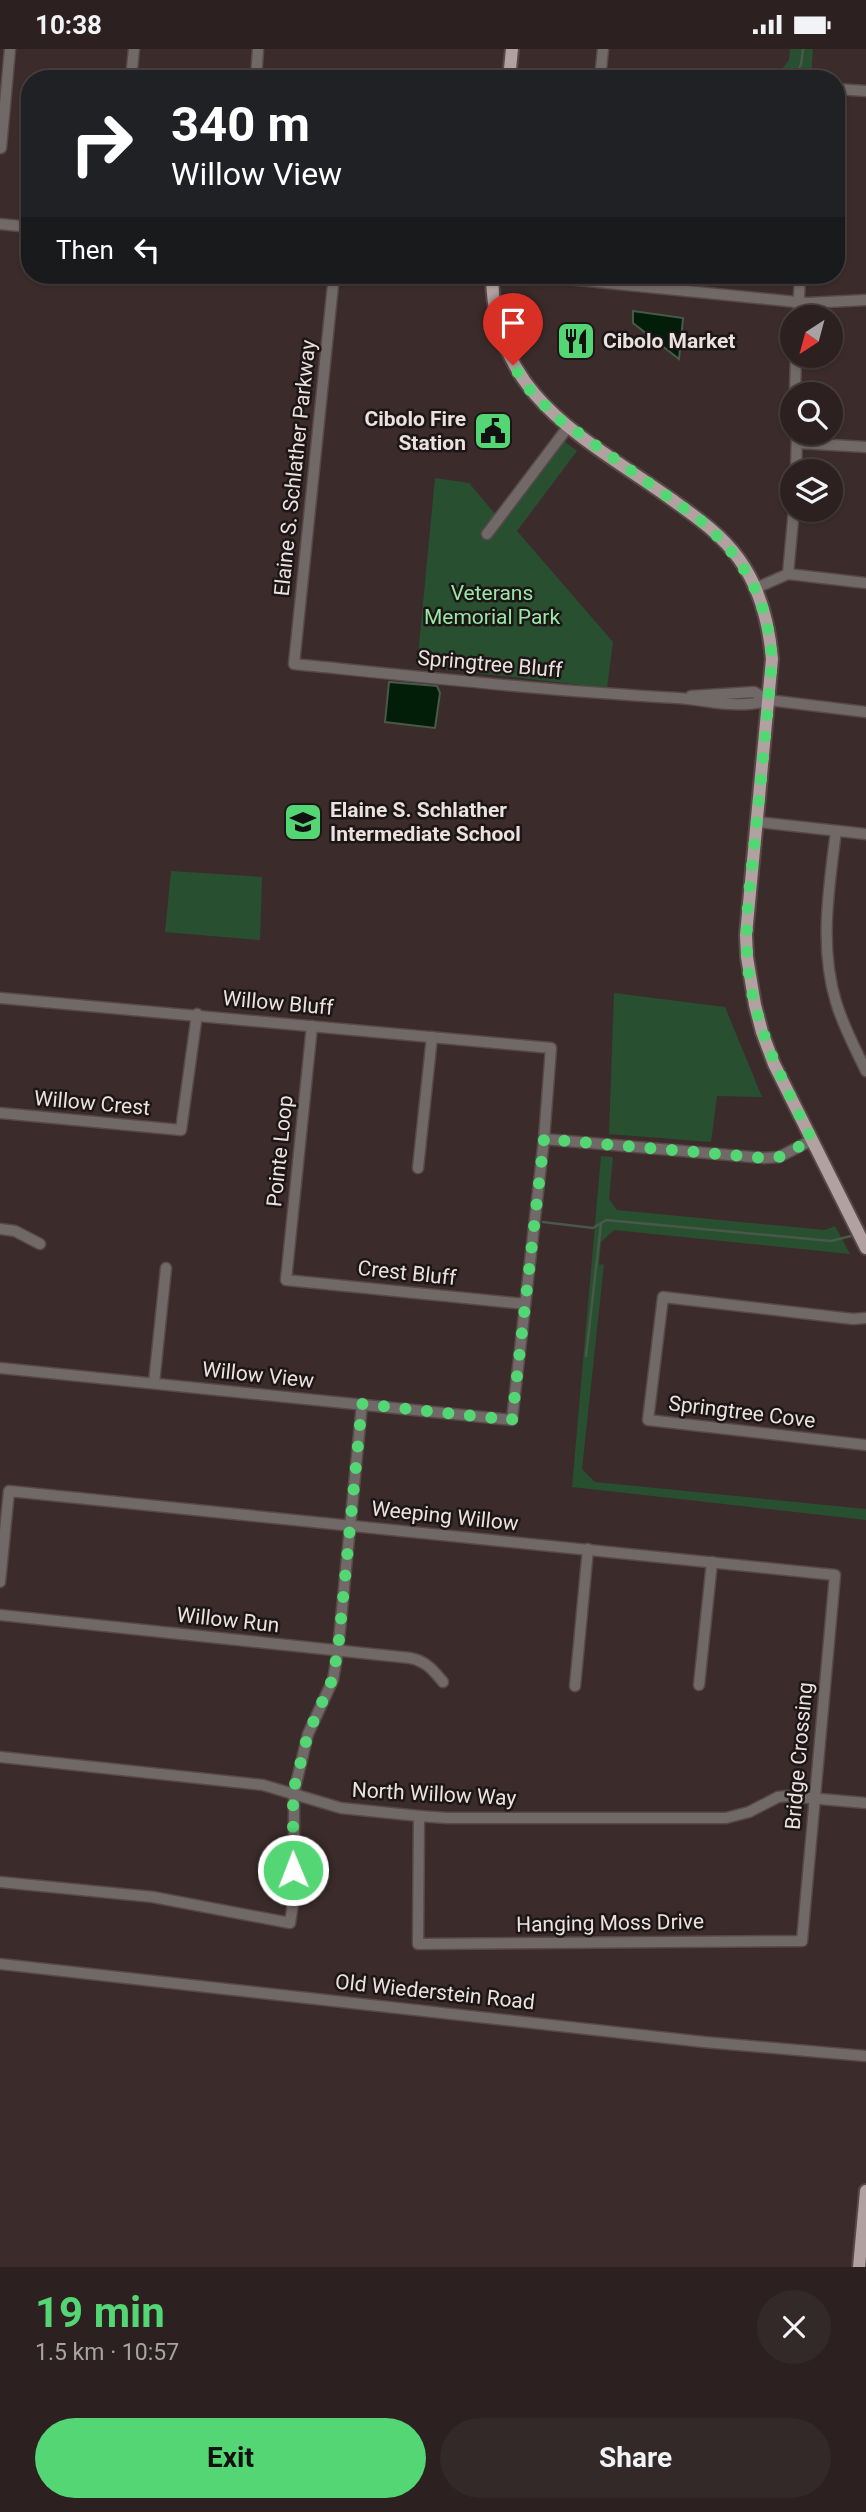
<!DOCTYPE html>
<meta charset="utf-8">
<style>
:root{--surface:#2c2120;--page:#342929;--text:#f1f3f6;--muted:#a6a3a5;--line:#483e3e;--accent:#53d673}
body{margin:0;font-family:Roboto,sans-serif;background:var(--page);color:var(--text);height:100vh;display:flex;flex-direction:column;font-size:26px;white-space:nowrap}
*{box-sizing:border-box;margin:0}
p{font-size:23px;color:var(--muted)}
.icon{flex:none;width:38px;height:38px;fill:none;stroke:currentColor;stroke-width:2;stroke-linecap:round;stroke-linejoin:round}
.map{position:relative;height:2218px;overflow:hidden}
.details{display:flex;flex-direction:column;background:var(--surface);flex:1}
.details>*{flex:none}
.top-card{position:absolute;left:21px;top:21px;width:824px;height:214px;border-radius:28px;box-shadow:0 2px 5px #0004,0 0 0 2px var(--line);background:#202124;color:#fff;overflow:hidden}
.needle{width:46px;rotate:216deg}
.controls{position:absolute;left:780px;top:256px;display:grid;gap:14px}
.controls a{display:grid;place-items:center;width:63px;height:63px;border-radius:50%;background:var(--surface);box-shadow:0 2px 5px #0004,0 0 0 2px var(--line);font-size:35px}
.pin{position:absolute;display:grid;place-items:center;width:60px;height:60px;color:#fff;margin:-72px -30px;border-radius:50% 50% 50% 0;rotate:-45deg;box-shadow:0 0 7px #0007}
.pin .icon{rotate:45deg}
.me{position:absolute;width:77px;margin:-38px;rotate:359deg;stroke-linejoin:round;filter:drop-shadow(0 0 5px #0008)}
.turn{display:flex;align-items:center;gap:24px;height:147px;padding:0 35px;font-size:32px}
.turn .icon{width:91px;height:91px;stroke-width:2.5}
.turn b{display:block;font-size:49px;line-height:60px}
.then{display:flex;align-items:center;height:66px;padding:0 35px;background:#0003;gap:14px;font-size:26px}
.round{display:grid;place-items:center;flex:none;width:74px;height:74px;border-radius:37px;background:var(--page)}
.overview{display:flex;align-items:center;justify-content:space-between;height:119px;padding:0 35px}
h1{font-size:42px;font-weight:700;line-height:52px;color:var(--accent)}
.cta{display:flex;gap:14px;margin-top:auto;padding:14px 35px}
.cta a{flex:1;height:80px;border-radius:42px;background:var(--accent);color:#111;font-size:28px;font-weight:700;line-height:80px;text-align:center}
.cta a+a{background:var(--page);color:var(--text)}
.status{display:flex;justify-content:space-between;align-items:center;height:49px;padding:0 35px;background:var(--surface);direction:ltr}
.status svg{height:19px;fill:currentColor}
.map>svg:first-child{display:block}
.green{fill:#285030}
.water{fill:#021d08;stroke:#485849;stroke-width:2}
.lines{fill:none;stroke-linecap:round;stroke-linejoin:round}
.stream{stroke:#485849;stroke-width:2.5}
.minor-casing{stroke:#574948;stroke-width:13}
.major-casing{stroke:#574948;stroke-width:16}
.minor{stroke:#716968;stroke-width:10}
.major{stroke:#b1a1a0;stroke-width:12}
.route{stroke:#53d673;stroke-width:12;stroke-dasharray:0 21.6}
.labels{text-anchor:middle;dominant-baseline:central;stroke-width:5;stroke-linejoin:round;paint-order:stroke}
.poi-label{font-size:21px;font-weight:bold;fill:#ebe1e0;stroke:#1d1616;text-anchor:start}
.street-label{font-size:21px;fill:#ebe1e0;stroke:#1d1616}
.park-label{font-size:21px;fill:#99e7a6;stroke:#1d1616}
</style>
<div class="status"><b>10:38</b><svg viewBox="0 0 49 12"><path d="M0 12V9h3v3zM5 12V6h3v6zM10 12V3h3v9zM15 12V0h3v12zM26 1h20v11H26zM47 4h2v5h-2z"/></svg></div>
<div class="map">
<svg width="866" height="2218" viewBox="0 0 866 2218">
<rect width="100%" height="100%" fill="#3b2c2b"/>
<g class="green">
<path d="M790,0H813L811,30H774L789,11Z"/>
<path d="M614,226H700L699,239L612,228Z"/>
<path d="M555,385L577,402L517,482L613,593L607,639L417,617L435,429L469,434L496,466Z"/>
<path d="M171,822L262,828L260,891L165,883Z"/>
<path d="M614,944L725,958L762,1048L717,1047L711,1093L609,1085Z"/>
<path d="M601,1107L613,1108L609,1150L617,1161L825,1181L835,1177L850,1205L614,1181L601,1193L599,1216L604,1215L582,1420L595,1433L866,1460V1471L572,1438Z"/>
</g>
<g class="water">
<path d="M633,262L683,269L679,310L633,274Z"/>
<path d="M389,633L437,637L440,644L435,679L385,673Z"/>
</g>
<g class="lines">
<g class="stream">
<path d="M795,30L801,15L803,0"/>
<path d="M543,1173L593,1179L606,1171L831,1192L851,1187"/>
<path d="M586,1307L601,1175"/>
</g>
<defs>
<g id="minor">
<path d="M131,30L134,0"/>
<path d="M256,30L258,0"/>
<path d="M600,30L603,0"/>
<path d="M836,40L866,42"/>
<path d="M1,99L10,0"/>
<path d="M0,175L30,178"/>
<path d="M334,226L294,615C422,628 550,642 678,649C708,651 739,661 768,651"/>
<path d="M528,226L807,254L866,251"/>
<path d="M798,268L800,226"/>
<path d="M795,345L796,306"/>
<path d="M798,394L866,398"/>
<path d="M796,422L797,383"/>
<path d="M487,485L568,378"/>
<path d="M788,525L794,460"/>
<path d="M756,539L788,525L866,534"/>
<path d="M691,647L754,643L768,651L866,663"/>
<path d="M757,773L866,785"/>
<path d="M836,782C829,839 819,897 836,953C843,977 855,999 866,1022"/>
<path d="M0,949L551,999L544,1090L512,1371L0,1319"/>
<path d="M312,977L286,1231L525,1255"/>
<path d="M0,1064L181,1081L197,965"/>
<path d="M544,1090L764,1109L779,1108L812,1091"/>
<path d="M418,1119L432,988"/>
<path d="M0,1180L15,1182L40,1195"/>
<path d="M866,1269L853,1270L663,1248L648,1371L866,1396"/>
<path d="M154,1334L166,1219"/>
<path d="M0,1533L9,1442L835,1526L802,1892L418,1895L419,1767"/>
<path d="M0,1566L410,1609C426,1612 433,1621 443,1633"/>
<path d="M699,1636L712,1513"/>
<path d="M575,1637L588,1500"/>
<path d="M0,1708L263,1736L341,1759L419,1767L447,1769H726L749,1763L778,1748L787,1747L866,1754"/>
<path d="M0,1833L153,1848L290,1874L294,1848V1743L308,1685L333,1631L338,1601L362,1355"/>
<path d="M0,1915L704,1993L866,2007"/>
</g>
<g id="major">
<path d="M509,30L512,0"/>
<path d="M492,226C493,348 584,388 671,450C696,468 721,485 739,510C760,539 769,574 772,610L746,886L747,908L755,956L762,983L774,1015L866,1199"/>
<path d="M859,2218L866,2142"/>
</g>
</defs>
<use href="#minor" class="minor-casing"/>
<use href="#major" class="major-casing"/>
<use href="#minor" class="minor"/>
<use href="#major" class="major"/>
</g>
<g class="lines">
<path class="route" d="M293,1821V1743L308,1685L332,1631L338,1601L362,1355L512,1371L544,1090L765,1109L779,1108L812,1091C786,1039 760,990 750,933C742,885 750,837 755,790C761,730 767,670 772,610C767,548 745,510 699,470L556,368L529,340L513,316"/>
</g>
<defs>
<symbol id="restaurant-square" viewBox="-11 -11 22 22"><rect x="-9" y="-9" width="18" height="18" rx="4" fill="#53d673" stroke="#1d1616"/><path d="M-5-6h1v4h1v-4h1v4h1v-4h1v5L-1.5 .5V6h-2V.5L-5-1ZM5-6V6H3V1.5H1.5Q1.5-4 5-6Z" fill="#111"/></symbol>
<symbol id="civic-square" viewBox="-11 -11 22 22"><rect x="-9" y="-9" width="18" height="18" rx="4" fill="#53d673" stroke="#1d1616"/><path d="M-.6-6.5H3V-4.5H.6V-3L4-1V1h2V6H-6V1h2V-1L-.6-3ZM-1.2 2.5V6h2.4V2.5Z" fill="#111"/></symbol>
<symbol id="school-square" viewBox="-11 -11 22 22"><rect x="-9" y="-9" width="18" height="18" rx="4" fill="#53d673" stroke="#1d1616"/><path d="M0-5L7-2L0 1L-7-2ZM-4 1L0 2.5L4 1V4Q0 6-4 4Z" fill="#111"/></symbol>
</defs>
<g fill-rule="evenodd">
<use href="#restaurant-square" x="554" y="270" width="44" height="44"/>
<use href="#civic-square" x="471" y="360" width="44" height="44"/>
<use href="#school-square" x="281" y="751" width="44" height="44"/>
</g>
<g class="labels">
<g class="poi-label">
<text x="603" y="292">Cibolo Market</text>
<text x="466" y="370" text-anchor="end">Cibolo Fire<tspan x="466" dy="24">Station</tspan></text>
<text x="330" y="761">Elaine S. Schlather<tspan x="330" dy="24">Intermediate School</tspan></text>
</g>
<g class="street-label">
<text transform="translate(295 419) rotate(-84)">Elaine S. Schlather Parkway</text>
<text transform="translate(490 615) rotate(5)">Springtree Bluff</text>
<text transform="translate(278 954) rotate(5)">Willow Bluff</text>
<text transform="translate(92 1054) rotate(5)">Willow Crest</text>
<text transform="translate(280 1102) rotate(-84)">Pointe Loop</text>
<text transform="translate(407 1224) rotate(6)">Crest Bluff</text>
<text transform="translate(258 1326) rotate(6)">Willow View</text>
<text transform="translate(742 1363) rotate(7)">Springtree Cove</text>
<text transform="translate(445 1467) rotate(6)">Weeping Willow</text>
<text transform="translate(228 1571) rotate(6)">Willow Run</text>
<text transform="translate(799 1707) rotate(-85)">Bridge Crossing</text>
<text transform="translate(434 1745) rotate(3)">North Willow Way</text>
<text transform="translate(610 1874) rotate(-1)">Hanging Moss Drive</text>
<text transform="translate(435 1943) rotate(6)">Old Wiederstein Road</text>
</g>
<g class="park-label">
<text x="492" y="544">Veterans<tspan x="492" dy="24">Memorial Park</tspan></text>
</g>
</g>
</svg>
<div class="controls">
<a><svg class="needle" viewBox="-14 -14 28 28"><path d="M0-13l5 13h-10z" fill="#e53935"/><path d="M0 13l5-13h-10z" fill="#a6a3a5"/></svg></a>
<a><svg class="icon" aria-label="search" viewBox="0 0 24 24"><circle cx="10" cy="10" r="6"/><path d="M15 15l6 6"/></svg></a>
<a><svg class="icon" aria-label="layers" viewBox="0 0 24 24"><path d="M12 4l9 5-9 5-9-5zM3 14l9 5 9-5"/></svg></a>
</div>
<div class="pin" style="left:513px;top:316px;background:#d93025"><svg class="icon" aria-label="arrive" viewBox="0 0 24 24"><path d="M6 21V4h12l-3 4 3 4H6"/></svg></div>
<svg class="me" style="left:293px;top:1821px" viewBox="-20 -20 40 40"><circle r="17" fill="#53d673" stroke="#fff" stroke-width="3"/><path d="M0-11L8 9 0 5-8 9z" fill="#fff"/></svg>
<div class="top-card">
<div class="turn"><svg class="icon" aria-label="right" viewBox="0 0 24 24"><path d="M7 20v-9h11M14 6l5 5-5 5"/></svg><div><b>340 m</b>Willow View</div></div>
<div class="then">Then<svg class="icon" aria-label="left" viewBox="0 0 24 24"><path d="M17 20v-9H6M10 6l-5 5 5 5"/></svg></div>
</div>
</div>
<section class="details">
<div class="overview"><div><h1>19 min</h1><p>1.5 km · 10:57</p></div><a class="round"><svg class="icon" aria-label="close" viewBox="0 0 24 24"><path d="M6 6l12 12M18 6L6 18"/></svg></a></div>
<div class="cta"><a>Exit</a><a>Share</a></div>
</section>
